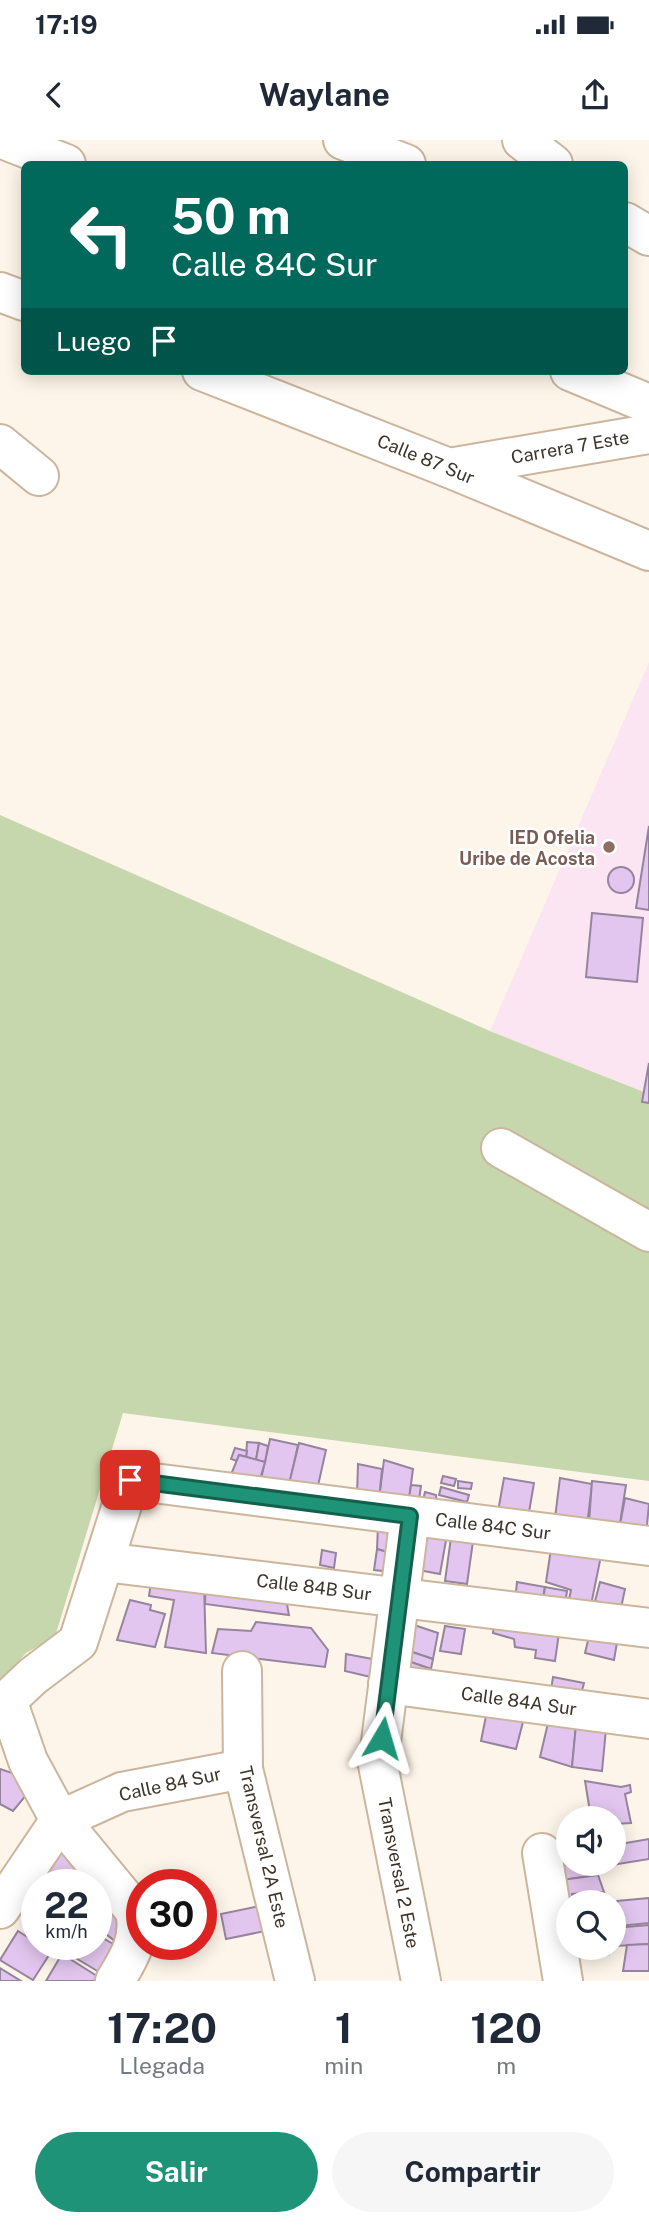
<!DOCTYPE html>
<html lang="es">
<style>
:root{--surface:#fff;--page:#f6f6f7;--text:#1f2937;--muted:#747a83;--accent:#1e9377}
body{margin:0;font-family:"Public Sans",sans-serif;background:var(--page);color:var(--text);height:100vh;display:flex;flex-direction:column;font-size:26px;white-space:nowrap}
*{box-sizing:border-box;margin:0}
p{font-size:23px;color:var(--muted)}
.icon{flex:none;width:38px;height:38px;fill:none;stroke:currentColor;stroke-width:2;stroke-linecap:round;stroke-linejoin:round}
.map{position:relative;height:1841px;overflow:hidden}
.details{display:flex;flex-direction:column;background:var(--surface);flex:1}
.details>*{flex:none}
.banner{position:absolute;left:21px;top:21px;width:607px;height:214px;border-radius:10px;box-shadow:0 4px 18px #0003;background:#00695c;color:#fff;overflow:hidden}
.controls{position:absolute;left:556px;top:1666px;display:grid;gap:14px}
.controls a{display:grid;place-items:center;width:70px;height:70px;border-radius:50%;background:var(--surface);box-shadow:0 4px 18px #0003;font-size:35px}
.speed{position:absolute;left:21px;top:1729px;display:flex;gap:14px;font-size:35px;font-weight:700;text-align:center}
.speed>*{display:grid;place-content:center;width:91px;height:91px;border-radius:50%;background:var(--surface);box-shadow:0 4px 18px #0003;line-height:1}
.speed small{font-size:18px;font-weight:400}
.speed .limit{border:10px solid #d22;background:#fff;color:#111}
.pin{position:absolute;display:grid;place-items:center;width:60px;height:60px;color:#fff;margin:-30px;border-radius:14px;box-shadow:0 4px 10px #0006}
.me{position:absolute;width:77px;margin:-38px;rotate:7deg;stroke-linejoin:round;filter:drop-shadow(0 0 5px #0008)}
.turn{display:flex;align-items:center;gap:24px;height:147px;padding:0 35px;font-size:32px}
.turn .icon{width:91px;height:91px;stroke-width:2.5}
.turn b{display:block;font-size:49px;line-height:60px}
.then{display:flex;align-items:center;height:66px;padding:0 35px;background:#0003;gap:14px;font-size:26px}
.eta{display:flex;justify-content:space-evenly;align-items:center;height:119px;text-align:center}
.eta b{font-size:42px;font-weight:700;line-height:49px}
.primary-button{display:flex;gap:14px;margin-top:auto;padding:14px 35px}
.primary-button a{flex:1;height:80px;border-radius:42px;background:var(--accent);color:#fff;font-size:28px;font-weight:700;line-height:80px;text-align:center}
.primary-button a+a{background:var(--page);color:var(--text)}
.status{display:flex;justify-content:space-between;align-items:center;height:49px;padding:0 35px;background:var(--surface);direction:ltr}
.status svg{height:19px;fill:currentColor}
header{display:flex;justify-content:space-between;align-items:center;height:91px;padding:0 35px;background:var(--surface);font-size:32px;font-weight:700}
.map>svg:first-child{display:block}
.education{fill:#fbe5f3}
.grass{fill:#c7d7ad}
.building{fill:#e3c6ef;stroke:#95849d;stroke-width:2}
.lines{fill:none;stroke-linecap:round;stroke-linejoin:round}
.minor-casing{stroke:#cbb69d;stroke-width:42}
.minor{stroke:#fff;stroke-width:38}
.route-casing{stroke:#14604d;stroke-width:18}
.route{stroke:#1e9377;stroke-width:12}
.education-dot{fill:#8d6e63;stroke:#fff;stroke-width:2.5}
.labels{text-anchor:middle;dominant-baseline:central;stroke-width:5;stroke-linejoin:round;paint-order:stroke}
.street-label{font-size:18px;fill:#3c3329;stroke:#fff}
.education-label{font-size:18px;font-weight:bold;fill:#785e54;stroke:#fff;text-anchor:end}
</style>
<div class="status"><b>17:19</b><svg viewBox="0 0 49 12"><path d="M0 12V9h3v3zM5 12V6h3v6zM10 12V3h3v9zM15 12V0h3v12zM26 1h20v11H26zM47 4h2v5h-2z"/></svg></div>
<header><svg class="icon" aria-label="back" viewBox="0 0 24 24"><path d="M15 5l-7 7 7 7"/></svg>Waylane<svg class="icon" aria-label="share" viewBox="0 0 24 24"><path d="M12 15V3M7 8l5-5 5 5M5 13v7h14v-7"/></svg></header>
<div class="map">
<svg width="649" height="1841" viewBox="0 0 649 1841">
<rect width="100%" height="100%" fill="#fef5ea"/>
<path class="education" d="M649,522V954L490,891Z"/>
<path class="grass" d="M0,675L490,891L649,954V1341L123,1273L55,1497L26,1513L0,1541Z"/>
<g class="building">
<path d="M649,686V770L636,768Z"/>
<circle cx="621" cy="740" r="13"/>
<path d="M592,773L643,778L637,842L586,837Z"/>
<path d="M649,923V963L642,962Z"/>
<path d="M270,1299L298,1305L289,1346L261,1339Z"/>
<path d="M247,1302L259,1303L256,1320L246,1317Z"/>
<path d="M259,1303L268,1306L265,1322L256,1320Z"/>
<path d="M299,1303L326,1310L315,1359L287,1352Z"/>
<path d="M235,1308L247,1311L246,1317L239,1315L237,1321L231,1319Z"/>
<path d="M239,1315L265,1322L258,1346L230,1337Z"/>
<path d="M384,1320L413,1329L408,1367L379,1359Z"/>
<path d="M358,1324L382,1329L379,1359L357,1355Z"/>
<path d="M443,1336L456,1339L454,1346L441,1343Z"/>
<path d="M504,1338L534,1343L527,1384L497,1377Z"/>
<path d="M560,1338L592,1344L587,1386L555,1378Z"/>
<path d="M458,1341L472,1343L471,1349L458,1348Z"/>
<path d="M592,1341L626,1345L619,1390L589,1383Z"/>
<path d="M411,1345L421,1346L419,1360L409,1358Z"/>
<path d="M441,1347L469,1355L467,1362L439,1355Z"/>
<path d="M425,1352L436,1355L437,1374L422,1364Z"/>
<path d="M625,1358L649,1364L646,1395L619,1390Z"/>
<path d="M453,1383L475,1387L467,1444L445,1441Z"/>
<path d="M421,1384L448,1389L440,1434L413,1429Z"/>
<path d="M378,1386L396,1390L394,1414L377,1409Z"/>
<path d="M552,1402L603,1406L590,1470L568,1464L571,1450L546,1442Z"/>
<path d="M377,1409L394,1414L392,1432L374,1430Z"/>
<path d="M322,1410L336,1413L334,1428L320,1425Z"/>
<path d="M152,1436L204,1445L206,1513L165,1507L174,1460L149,1456Z"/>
<path d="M206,1441L286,1459L289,1475L205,1464Z"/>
<path d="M517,1442L545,1447L541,1468L515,1462Z"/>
<path d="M600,1442L625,1449L621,1468L595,1461Z"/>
<path d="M545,1447L567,1451L565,1464L543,1460Z"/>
<path d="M130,1460L151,1465L150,1470L165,1474L155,1507L117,1500Z"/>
<path d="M256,1482L311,1488L328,1510L325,1527L212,1513L218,1489L251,1491Z"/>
<path d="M405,1482L438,1493L433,1519L400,1508Z"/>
<path d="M494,1484L559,1493L555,1521L535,1518L536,1510L515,1507L514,1499L493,1493Z"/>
<path d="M445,1486L465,1489L461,1514L440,1511Z"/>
<path d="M591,1488L619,1491L614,1520L585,1513Z"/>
<path d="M400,1508L433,1519L431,1529L402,1519Z"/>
<path d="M346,1514L378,1520L375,1538L345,1531Z"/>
<path d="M402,1519L431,1529L430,1542L400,1533Z"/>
<path d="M553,1537L584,1543L578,1566L549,1563Z"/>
<path d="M487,1571L524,1578L516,1609L481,1601Z"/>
<path d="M548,1583L576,1585L572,1627L540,1617Z"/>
<path d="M576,1585L606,1589L602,1631L572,1627Z"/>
<path d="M0,1629L24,1637L32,1648L13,1671L0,1664Z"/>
<path d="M585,1641L621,1647L630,1645L631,1652L625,1654L631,1683L614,1684V1678H591Z"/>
<path d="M649,1699V1719L606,1726L605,1724H614V1705Z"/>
<path d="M65,1707L97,1732L87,1745H58L44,1733Z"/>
<path d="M573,1724H597L598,1735L547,1742L545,1727Z"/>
<path d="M598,1735L604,1752L572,1754L574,1762H569L547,1742Z"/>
<path d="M106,1749L131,1784L116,1802L96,1786V1758Z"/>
<path d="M37,1757V1772L30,1767Z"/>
<path d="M649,1758V1783L619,1786L617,1761Z"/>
<path d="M265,1765L270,1790L226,1799L221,1774Z"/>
<path d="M649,1785V1804L616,1806L614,1788Z"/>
<path d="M18,1791L51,1812L33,1840L0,1820Z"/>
<path d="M96,1794L120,1808L104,1835L64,1811L69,1804H96Z"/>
<path d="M649,1804V1831H623L627,1805Z"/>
<path d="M569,1808H608L609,1814L567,1818Z"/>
<path d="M62,1814L97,1836L94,1841H46Z"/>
<path d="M0,1828L21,1841H0Z"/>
</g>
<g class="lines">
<defs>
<g id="minor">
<path d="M5,0L66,24"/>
<path d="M343,0L406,24"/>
<path d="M522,0L553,24"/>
<path d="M625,82L649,96"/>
<path d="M0,152L24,161"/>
<path d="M202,231L449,328L649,411"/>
<path d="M570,231L649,264"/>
<path d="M0,304L39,336"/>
<path d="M449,328L649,294"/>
<path d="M501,1008L649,1092"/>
<path d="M410,1376L378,1625L421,1841"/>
<path d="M104,1422L649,1488"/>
<path d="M242,1531L243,1629L295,1841"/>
<path d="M388,1544L649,1579"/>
<path d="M7,1560L28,1621L60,1680L135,1771C141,1799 129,1818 115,1841"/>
<path d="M0,1567L33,1536L78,1502L130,1340L649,1406"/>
<path d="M542,1713L563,1841"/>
<path d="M0,1769L60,1680L122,1652L243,1629"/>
</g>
</defs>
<use href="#minor" class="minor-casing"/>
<use href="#minor" class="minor"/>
</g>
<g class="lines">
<defs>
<path id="route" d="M130,1340L410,1376L382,1598"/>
</defs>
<use href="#route" class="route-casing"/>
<use href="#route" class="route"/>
</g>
<circle class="education-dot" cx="609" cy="707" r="7"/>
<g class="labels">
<g class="street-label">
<text transform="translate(570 307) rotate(-10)">Carrera 7 Este</text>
<text transform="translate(426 319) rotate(22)">Calle 87 Sur</text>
<text transform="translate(493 1386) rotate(7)">Calle 84C Sur</text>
<text transform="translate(314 1447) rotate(7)">Calle 84B Sur</text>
<text transform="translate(519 1561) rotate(8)">Calle 84A Sur</text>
<text transform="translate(170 1644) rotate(-12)">Calle 84 Sur</text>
<text transform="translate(264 1707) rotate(77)">Transversal 2A Este</text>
<text transform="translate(399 1733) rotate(79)">Transversal 2 Este</text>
</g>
<g class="education-label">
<text x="595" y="697">IED Ofelia<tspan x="595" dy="21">Uribe de Acosta</tspan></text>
</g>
</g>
</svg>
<div class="controls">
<a><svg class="icon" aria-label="sound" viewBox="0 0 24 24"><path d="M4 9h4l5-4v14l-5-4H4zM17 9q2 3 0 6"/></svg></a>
<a><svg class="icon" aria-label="search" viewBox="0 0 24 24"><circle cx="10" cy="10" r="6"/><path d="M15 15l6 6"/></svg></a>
</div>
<div class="speed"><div>22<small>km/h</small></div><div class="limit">30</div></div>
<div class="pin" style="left:130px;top:1340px;background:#d93025"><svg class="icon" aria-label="arrive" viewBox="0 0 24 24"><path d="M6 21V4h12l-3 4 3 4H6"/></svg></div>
<svg class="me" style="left:382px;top:1598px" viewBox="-20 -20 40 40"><path d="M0-17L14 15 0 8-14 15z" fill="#1e9377" stroke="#fff" stroke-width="4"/></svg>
<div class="banner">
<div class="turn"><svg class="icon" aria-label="left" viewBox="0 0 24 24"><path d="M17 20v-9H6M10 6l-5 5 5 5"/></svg><div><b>50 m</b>Calle 84C Sur</div></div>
<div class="then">Luego<svg class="icon" aria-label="arrive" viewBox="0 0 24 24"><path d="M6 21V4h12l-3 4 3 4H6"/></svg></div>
</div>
</div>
<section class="details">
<div class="eta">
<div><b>17:20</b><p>Llegada</p></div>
<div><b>1</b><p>min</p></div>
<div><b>120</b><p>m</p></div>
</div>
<div class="primary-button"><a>Salir</a><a>Compartir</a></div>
</section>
